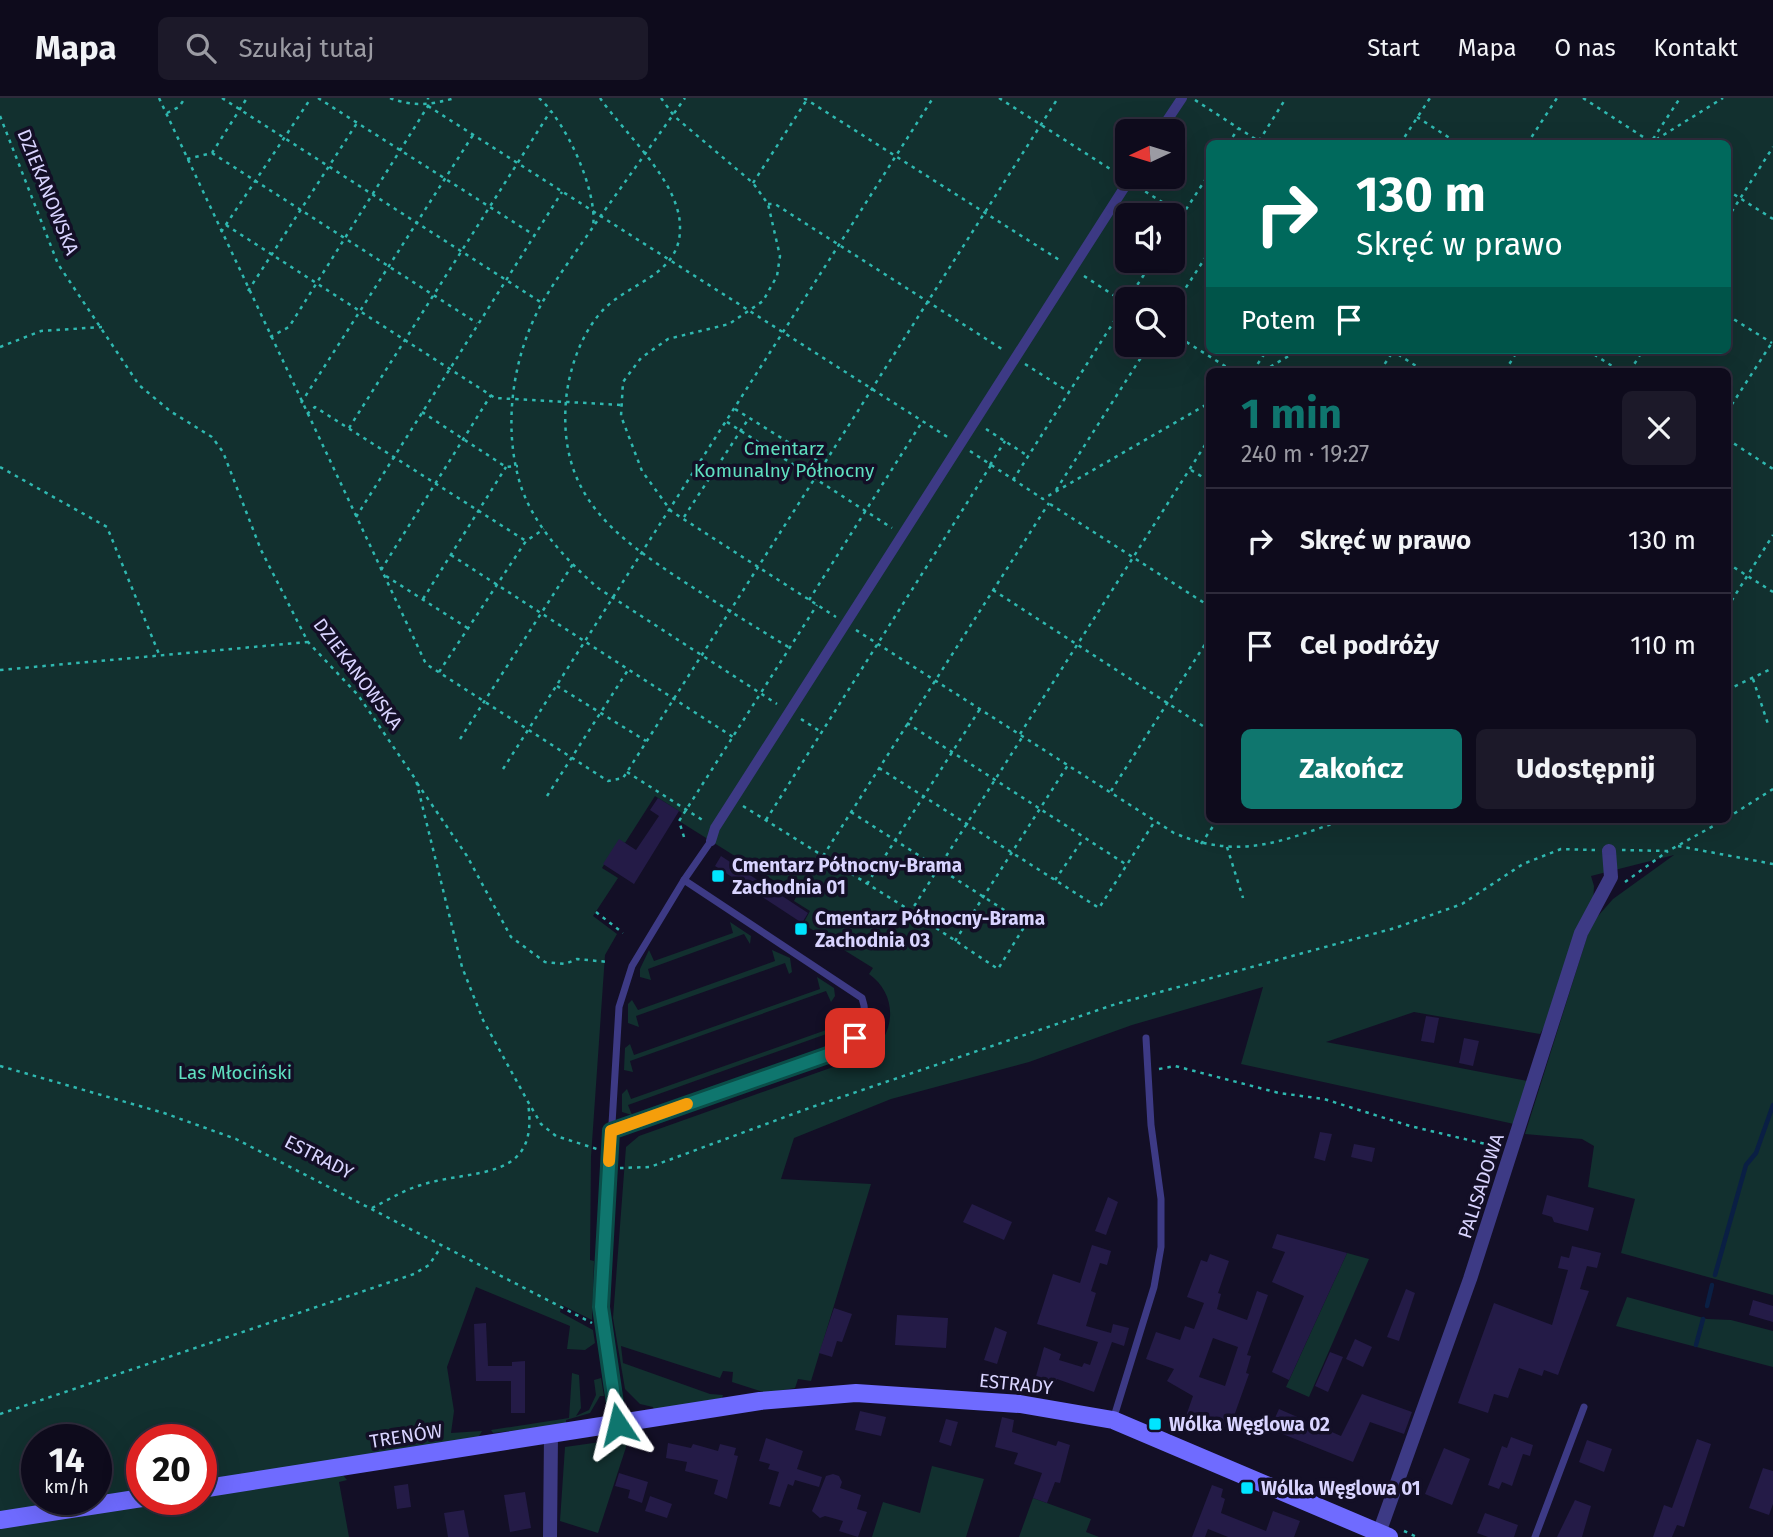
<!DOCTYPE html>
<html lang="pl">
<meta charset="utf-8">
<style>
:root{--surface:#0e0b1c;--page:#1c1929;--text:#f1f3f6;--muted:#9b9ba3;--line:#2e2b3b;--accent:#0f766e}
body{margin:0;font-family:"Fira Sans",sans-serif;background:var(--page);color:var(--text);height:100vh;display:flex;flex-direction:column;font-size:26px;white-space:nowrap}
*{box-sizing:border-box;margin:0}
p{font-size:23px;color:var(--muted)}
.icon{flex:none;width:38px;height:38px;fill:none;stroke:currentColor;stroke-width:2;stroke-linecap:round;stroke-linejoin:round}
.map{position:relative;flex:1;overflow:hidden}
.panel{position:absolute;left:1206px;top:270px;width:525px;height:455px;display:flex;flex-direction:column;background:var(--surface);border-radius:10px;box-shadow:0 7px 28px #0002,0 0 0 2px var(--line)}
.panel>*{flex:none}
.hud{position:absolute;left:1206px;top:42px;width:525px;height:214px;border-radius:10px;box-shadow:0 7px 28px #0002,0 0 0 2px var(--line);background:#00695c;color:#fff;overflow:hidden}
.needle{width:46px;rotate:266deg}
.fabs{position:absolute;left:1115px;top:21px;display:grid;gap:14px}
.fabs a{display:grid;place-items:center;width:70px;height:70px;border-radius:10px;background:var(--surface);box-shadow:0 7px 28px #0002,0 0 0 2px var(--line);font-size:35px}
.speed{position:absolute;left:21px;top:1326px;display:flex;gap:14px;font-size:35px;font-weight:700;text-align:center}
.speed>*{display:grid;place-content:center;width:91px;height:91px;border-radius:50%;background:var(--surface);box-shadow:0 7px 28px #0002,0 0 0 2px var(--line);line-height:1}
.speed small{font-size:18px;font-weight:400}
.speed .limit{border:10px solid #d22;background:#fff;color:#111}
.pin{position:absolute;display:grid;place-items:center;width:60px;height:60px;color:#fff;margin:-30px;border-radius:14px;box-shadow:0 4px 10px #0006}
.me{position:absolute;width:77px;margin:-38px;rotate:350deg;stroke-linejoin:round;filter:drop-shadow(0 0 5px #0008)}
.turn{display:flex;align-items:center;gap:24px;height:147px;padding:0 35px;font-size:32px}
.turn .icon{width:91px;height:91px;stroke-width:2.5}
.turn b{display:block;font-size:49px;line-height:60px}
.then{display:flex;align-items:center;height:66px;padding:0 35px;background:#0003;gap:14px;font-size:26px}
.round{display:grid;place-items:center;flex:none;width:74px;height:74px;border-radius:10px;background:var(--page)}
.summary{display:flex;align-items:center;justify-content:space-between;height:119px;padding:0 35px}
h1{font-size:42px;font-weight:700;line-height:52px;color:var(--accent)}
.cta{display:flex;gap:14px;margin-top:auto;padding:14px 35px}
.cta a{flex:1;height:80px;border-radius:10px;background:var(--accent);color:#fff;font-size:28px;font-weight:700;line-height:80px;text-align:center}
.cta a+a{background:var(--page);color:var(--text)}
ul{padding:0;list-style:none}
li{display:flex;align-items:center;gap:21px;height:105px;padding:0 35px;border-top:2px solid var(--line)}
li div{flex:1}
li b{display:block;font-size:26px}
li em{font-style:normal}
header{display:flex;align-items:center;gap:42px;box-sizing:border-box;height:98px;padding:0 35px;background:var(--surface);border-bottom:2px solid var(--line)}
header strong{font-size:33px}
nav{display:flex;gap:38px;margin-inline-start:auto;font-size:24px}
.search{width:490px;height:63px;background:var(--page);display:flex;align-items:center;gap:18px;box-sizing:border-box;padding:0 24px;border-radius:10px;color:var(--muted);font-size:26px}
.map>svg:first-child{display:block}
.green{fill:#12302f;fill-rule:evenodd}
.lines{fill:none;stroke-linecap:round;stroke-linejoin:round}
.stream{stroke:#0a1f44;stroke-width:4.5}
.building{fill:#241b47;fill-rule:evenodd}
.path{stroke:#2fb8b0;stroke-width:2.5;stroke-dasharray:3.5 5;stroke-linecap:butt}
.service{stroke:#3d3a85;stroke-width:7}
.pedestrian{stroke:#3d3a85;stroke-width:10}
.minor{stroke:#3d3a85;stroke-width:14}
.secondary{stroke:#6f6bff;stroke-width:18}
.route-casing{stroke:#0a4d48;stroke-width:18}
.route{stroke:#0f766e;stroke-width:12}
.slow{stroke:#f59e0b;stroke-width:12}
.poi-dot{fill:#00e5ff;stroke:#130f26;stroke-width:2.5}
.labels{text-anchor:middle;dominant-baseline:central;stroke-width:7;stroke-linejoin:round;paint-order:stroke}
.street-label{font-size:19px;fill:#d9d4ff;stroke:#130f26}
.park-label{font-size:19px;fill:#5fe0c0;stroke:#130f26}
.poi-label{font-size:19px;font-weight:bold;fill:#d9d4ff;stroke:#130f26;text-anchor:start}
</style>
<header>
<strong>Mapa</strong>
<div class="search"><svg class="icon" aria-label="search" viewBox="0 0 24 24"><circle cx="10" cy="10" r="6"/><path d="M15 15l6 6"/></svg>Szukaj tutaj</div>
<nav><a>Start</a><a>Mapa</a><a>O nas</a><a>Kontakt</a></nav>
</header>
<div class="map">
<svg width="1773" height="1439" viewBox="0 0 1773 1439">
<rect width="100%" height="100%" fill="#130f26"/>
<g class="green">
<path d="M0,0H1773V1197L1621,1155L1635,1101L1588,1089L1594,1048L1582,1041L1525,1036L1591,826L1613,801L1674,757L1591,778L1594,788L1593,805L1552,916L1540,936L1414,914L1326,944L1527,983L1514,1026L1241,966L1263,889L1132,927L1029,964L891,1001L794,1040L781,1081L871,1086L811,1283L798,1281L795,1290L766,1295L732,1284L733,1274L723,1273L720,1280L621,1248L623,1265L710,1296L723,1297L722,1300L654,1312L653,1309L640,1306L625,1291L613,1220L626,1049L639,1038L867,957C897,938 898,896 869,876L873,870L844,852L850,842L845,839L839,848L803,826L810,813L794,803L797,797L679,723L682,715L655,698L625,745L619,742L602,770L618,780L593,818L617,836L605,857L591,1059L590,1162L594,1163L592,1222L562,1207L560,1214L593,1232L595,1245L585,1252L567,1251L570,1228L476,1189L447,1269L454,1313L451,1335L482,1333L478,1340L201,1383V1342H142V1392L96,1399V1342H37V1402H80L0,1414ZM1127,33H1172V79H1127ZM1209,46H1727V252H1209ZM1127,117H1172V163H1127ZM1127,201H1172V247H1127ZM1209,273H1727V721H1209Z"/>
<path d="M730,824L751,838L750,846L744,836L648,871L651,882L640,879V871L649,852L654,863L733,835Z"/>
<path d="M772,852L790,860L792,874L789,876L785,865L636,918L639,929L628,925V906L632,902L638,912L775,863Z"/>
<path d="M817,879L834,890L835,898L831,904L826,893L630,963L633,974L624,972L625,950L630,946L634,957L820,891Z"/>
<path d="M850,913L853,918L849,933L837,945L832,934L628,1007L632,1017L622,1014V996L627,991L631,1001L846,925L843,914Z"/>
<path d="M1347,1155L1369,1161L1309,1299L1286,1289Z"/>
<path d="M1627,1199L1707,1221L1731,1222L1773,1233V1269L1616,1228Z"/>
<path d="M572,1275L579,1277L581,1310L576,1318L589,1312L596,1297L594,1282L601,1280L604,1298H600L590,1315L566,1322V1326L493,1335L491,1332L569,1320Z"/>
<path d="M629,1340L598,1435L560,1423L565,1349Z"/>
<path d="M932,1368L984,1381L966,1439H872L883,1404L920,1415Z"/>
<path d="M342,1376L347,1382L339,1384L349,1439H0V1430L179,1402H201V1398Z"/>
<path d="M1033,1400L1091,1421L1086,1434L1099,1439H1019Z"/>
</g>
<g class="lines">
<g class="stream">
<path d="M1715,1177L1746,1067L1756,1055L1773,1007"/>
<path d="M1707,1208L1712,1187"/>
<path d="M1696,1247L1703,1221"/>
</g>
</g>
<g class="building">
<path d="M658,700L679,713L634,786L603,766L619,741L636,752L659,718L650,712Z"/>
<path d="M721,758L808,815L802,825L715,768Z"/>
<path d="M1426,918L1439,920L1434,945L1421,943Z"/>
<path d="M1464,940L1479,943L1473,968L1459,965Z"/>
<path d="M1320,1034L1332,1036L1325,1063L1314,1060Z"/>
<path d="M1354,1046L1375,1050L1372,1064L1351,1059Z"/>
<path d="M1547,1097L1594,1110L1588,1133L1554,1124L1552,1119L1542,1116Z"/>
<path d="M1108,1099L1118,1104L1106,1137L1095,1133Z"/>
<path d="M972,1106L1012,1124L1004,1142L963,1124Z"/>
<path d="M1277,1136L1347,1155L1289,1282L1272,1274L1304,1198L1272,1184L1285,1154L1272,1150Z"/>
<path d="M1092,1147L1111,1153L1107,1167L1100,1165L1091,1193L1096,1195L1086,1228L1111,1235L1113,1226L1129,1230L1124,1248L1112,1244L1094,1294L1057,1281L1055,1287L1035,1282L1044,1249L1061,1256L1059,1262L1082,1269L1084,1265L1090,1267L1098,1244L1037,1226L1053,1176L1080,1185Z"/>
<path d="M1572,1148L1601,1155L1597,1170L1587,1168L1580,1191L1589,1193L1558,1277L1544,1272L1542,1278L1519,1270L1508,1300L1494,1296L1488,1315L1458,1305L1494,1205L1552,1227L1568,1172L1558,1170L1561,1158L1569,1160Z"/>
<path d="M1210,1156L1229,1163L1218,1195L1221,1196L1217,1211L1247,1222L1257,1193L1268,1197L1247,1257L1251,1258L1246,1275L1249,1276L1229,1332L1186,1318L1193,1298L1167,1283L1174,1271L1146,1261L1156,1234L1180,1242L1185,1228L1194,1231L1204,1205L1187,1199L1201,1162L1207,1164ZM1213,1240L1238,1249L1225,1288L1199,1279Z"/>
<path d="M1406,1191L1415,1195L1399,1243L1387,1239Z"/>
<path d="M1753,1202L1773,1208V1224L1749,1217Z"/>
<path d="M834,1210L852,1216L842,1244L837,1243L832,1259L819,1255Z"/>
<path d="M897,1217L948,1220L946,1250L895,1247Z"/>
<path d="M486,1225L488,1268H512V1264L525,1263V1315H511V1283H476L474,1226Z"/>
<path d="M995,1229L1007,1234L997,1266L984,1262Z"/>
<path d="M1355,1241L1372,1249L1363,1269L1346,1261Z"/>
<path d="M1330,1254L1343,1259L1328,1294L1315,1288Z"/>
<path d="M1362,1296L1412,1314L1404,1336L1370,1324L1353,1364L1270,1331L1279,1311L1341,1338Z"/>
<path d="M860,1313L886,1319L881,1338L855,1332Z"/>
<path d="M1002,1319L1014,1322L1012,1334L1056,1348L1058,1343L1070,1347L1060,1385L1055,1384L1047,1405L1033,1400L1042,1375L1014,1366L1018,1355L995,1349Z"/>
<path d="M946,1321L958,1324L951,1348L939,1344Z"/>
<path d="M1511,1339L1533,1347L1530,1358L1523,1356L1512,1388L1502,1384L1499,1391L1488,1387L1502,1348L1507,1350Z"/>
<path d="M766,1340L803,1353L797,1371L822,1379L819,1389L795,1382L793,1388L788,1386L780,1409L769,1406L779,1374L768,1371L770,1366L759,1363Z"/>
<path d="M1697,1341L1711,1346L1684,1429L1677,1427L1672,1439H1653L1664,1407L1672,1410Z"/>
<path d="M1587,1342L1612,1351L1604,1374L1579,1364Z"/>
<path d="M668,1345L691,1350L693,1346L718,1353L720,1346L736,1350L734,1357L738,1358L727,1401L714,1396L718,1382L685,1373L687,1364L666,1360Z"/>
<path d="M1444,1350L1470,1361L1452,1407L1425,1396Z"/>
<path d="M1763,1370L1773,1373V1406L1769,1417L1749,1410Z"/>
<path d="M619,1375L648,1384L642,1405L628,1400L630,1392L615,1388Z"/>
<path d="M833,1376L839,1378L842,1384L840,1390L861,1397L857,1411L867,1414L858,1439L839,1433L843,1423L825,1418L820,1420L812,1413L826,1378Z"/>
<path d="M408,1386L411,1409L397,1411L394,1388Z"/>
<path d="M1212,1387L1223,1391L1221,1399L1225,1401L1221,1415L1266,1433L1273,1413L1300,1423L1294,1439H1228L1208,1431L1205,1439H1192Z"/>
<path d="M525,1394L531,1430L510,1434L504,1397Z"/>
<path d="M650,1398L672,1406L667,1420L645,1413Z"/>
<path d="M1575,1402L1591,1408L1582,1439H1557Z"/>
<path d="M464,1412L469,1439H448L444,1415Z"/>
<path d="M1485,1415L1518,1427L1514,1439H1488L1477,1435Z"/>
</g>
<g class="lines">
<g class="path">
<path d="M159,0L426,566L608,683L623,680L627,674L1058,0"/>
<path d="M222,0L542,205"/>
<path d="M318,0L534,137"/>
<path d="M390,0C414,9 430,7 455,0"/>
<path d="M539,0C566,24 598,93 593,129C576,154 557,179 542,205C513,257 503,325 519,382C531,425 566,462 598,490L777,606"/>
<path d="M600,0C625,36 680,84 680,129C681,176 633,183 605,210C582,233 569,270 566,302C558,398 614,438 686,485C720,507 755,529 790,550"/>
<path d="M661,0L674,18L753,85L768,106L780,158L777,178L763,203L729,226L668,241L641,260L623,284L621,318L642,373L671,413L836,519"/>
<path d="M804,0L1061,163"/>
<path d="M999,0L1118,76"/>
<path d="M1583,0L1654,46"/>
<path d="M1195,2L1263,46"/>
<path d="M428,8L949,340"/>
<path d="M167,15L179,9L185,0"/>
<path d="M0,18L58,166L139,287L170,313L212,339L223,354L261,452L308,544L358,597L416,682L462,869L483,922L527,1002L541,1026L556,1038L597,1051"/>
<path d="M1417,19L1459,46"/>
<path d="M1653,41L1680,0"/>
<path d="M1259,43L1286,0"/>
<path d="M1228,46L1238,31"/>
<path d="M1400,46L1430,0"/>
<path d="M1527,46L1557,0"/>
<path d="M1649,46L1723,0"/>
<path d="M212,55L477,225"/>
<path d="M187,61L212,55L247,0"/>
<path d="M753,85L808,0"/>
<path d="M1138,89L1183,117"/>
<path d="M1727,92L1773,121"/>
<path d="M768,106H775L1005,253"/>
<path d="M1727,121L1773,49"/>
<path d="M595,126L685,0"/>
<path d="M226,127L495,300L622,307"/>
<path d="M1172,133L1209,76"/>
<path d="M221,134L311,0"/>
<path d="M1084,178L1127,206"/>
<path d="M248,193L357,25"/>
<path d="M1128,201L1153,163"/>
<path d="M1172,211L1209,154"/>
<path d="M1727,217L1772,245"/>
<path d="M1172,235L1233,273"/>
<path d="M270,239L289,229L428,8V0"/>
<path d="M0,249L41,233L102,229"/>
<path d="M1391,252L1424,273"/>
<path d="M1587,252L1620,273"/>
<path d="M1025,266L1069,294"/>
<path d="M1253,273L1267,252"/>
<path d="M1263,273L1299,252"/>
<path d="M1380,273L1394,252"/>
<path d="M1505,273L1518,252"/>
<path d="M1630,273L1643,252"/>
<path d="M301,305L473,37"/>
<path d="M735,311L823,366"/>
<path d="M422,314L506,369L518,368"/>
<path d="M1727,314L1773,243"/>
<path d="M307,316L315,309L526,443"/>
<path d="M727,324L892,430"/>
<path d="M349,330L550,14"/>
<path d="M986,331L1028,358"/>
<path d="M1727,341L1773,371"/>
<path d="M970,353L1043,401L1209,305"/>
<path d="M990,367L1005,343"/>
<path d="M0,369L107,429L159,556"/>
<path d="M1191,372L1209,383"/>
<path d="M1013,382L1127,203"/>
<path d="M1056,392L1149,247"/>
<path d="M1050,406L1209,508"/>
<path d="M356,419L562,94"/>
<path d="M684,419L749,320"/>
<path d="M451,457L733,639"/>
<path d="M1727,465L1773,494"/>
<path d="M381,472L491,297"/>
<path d="M386,478L469,531"/>
<path d="M993,492L1209,632"/>
<path d="M423,501L506,369"/>
<path d="M809,502L922,324"/>
<path d="M1727,510L1773,437"/>
<path d="M856,532L1174,735C1240,763 1282,743 1346,721"/>
<path d="M0,572L308,544"/>
<path d="M439,574L526,443L544,431"/>
<path d="M1753,581L1769,629"/>
<path d="M557,588L646,643"/>
<path d="M1727,592L1773,570"/>
<path d="M801,621L821,634"/>
<path d="M907,625L1127,767"/>
<path d="M1020,636L1209,341"/>
<path d="M460,641L573,466"/>
<path d="M879,670L1099,810L1155,723"/>
<path d="M503,671L933,0"/>
<path d="M627,674L704,723"/>
<path d="M417,685L467,758L511,839L545,864L565,866L577,861L608,864"/>
<path d="M1111,693L1209,540"/>
<path d="M547,698L628,572"/>
<path d="M743,708L911,813L1023,638"/>
<path d="M851,714L1026,826L998,871L912,814"/>
<path d="M1727,720L1773,691"/>
<path d="M766,722L991,367"/>
<path d="M684,739L679,723L817,507"/>
<path d="M1201,746L1218,721"/>
<path d="M1678,748L1773,766"/>
<path d="M1227,749L1243,800"/>
<path d="M1622,752L1668,753L1726,721"/>
<path d="M823,758L1049,405"/>
<path d="M1055,782L1084,740"/>
<path d="M1625,784L1668,753"/>
<path d="M867,786L980,611"/>
<path d="M596,814L623,835"/>
<path d="M955,843L1068,667"/>
<path d="M0,968L164,1015L236,1041L592,1225"/>
<path d="M1159,971L1175,968L1279,995L1324,1001L1410,1028L1498,1049"/>
<path d="M620,1070L650,1069L812,1009L1116,906L1395,830L1462,806L1523,766L1561,751L1595,752"/>
<path d="M372,1110C388,1102 404,1092 421,1087C474,1070 540,1085 528,1005"/>
<path d="M0,1316L414,1176L429,1167L441,1149"/>
<path d="M1404,1433L1417,1439"/>
</g>
<g class="service">
<path d="M684,782L711,743"/>
<path d="M611,1033L848,948C862,933 869,920 862,900L684,782L632,868L619,909L601,1209L617,1325"/>
<path d="M1113,1322L1154,1189L1161,1149V1101L1151,1027L1146,940"/>
<path d="M1535,1439L1584,1309"/>
</g>
<g class="pedestrian">
<path d="M1160,33L1182,0"/>
<path d="M711,743L715,730L1131,79"/>
</g>
<g class="minor">
<path d="M1379,1435L1470,1181L1581,835L1611,779L1609,753"/>
<path d="M550,1439L551,1337"/>
</g>
<g class="secondary">
<path d="M201,1391L760,1303L856,1295L1020,1306L1113,1322L1389,1439"/>
<path d="M0,1422L142,1400"/>
</g>
</g>
<g class="lines">
<defs>
<path id="route" d="M618,1326L601,1209L611,1033L839,953L855,940"/>
</defs>
<use href="#route" class="route-casing"/>
<use href="#route" class="route"/>
<path class="slow" d="M609,1063L611,1033L687,1006"/>
</g>
<g class="poi-dot">
<rect x="711" y="771" width="14" height="14" rx="3.5"/>
<rect x="794" y="824" width="14" height="14" rx="3.5"/>
<rect x="1148" y="1319" width="14" height="14" rx="3.5"/>
<rect x="1240" y="1383" width="14" height="14" rx="3.5"/>
</g>
<g class="labels">
<g class="street-label">
<text transform="translate(48 94) rotate(68)">DZIEKANOWSKA</text>
<text transform="translate(358 576) rotate(53)">DZIEKANOWSKA</text>
<text transform="translate(319 1059) rotate(27)">ESTRADY</text>
<text transform="translate(1481 1088) rotate(-72)">PALISADOWA</text>
<text transform="translate(1016 1286) rotate(6)">ESTRADY</text>
<text transform="translate(406 1338) rotate(-9)">TRENÓW</text>
</g>
<g class="park-label">
<text x="784" y="350">Cmentarz<tspan x="784" dy="22">Komunalny Północny</tspan></text>
<text x="235" y="974">Las Młociński</text>
</g>
<g class="poi-label">
<text x="732" y="767">Cmentarz Północny-Brama<tspan x="732" dy="22">Zachodnia 01</tspan></text>
<text x="815" y="820">Cmentarz Północny-Brama<tspan x="815" dy="22">Zachodnia 03</tspan></text>
<text x="1169" y="1326">Wólka Węglowa 02</text>
<text x="1261" y="1390">Wólka Węglowa 01</text>
</g>
</g>
</svg>
<div class="fabs">
<a><svg class="needle" viewBox="-14 -14 28 28"><path d="M0-13l5 13h-10z" fill="#e53935"/><path d="M0 13l5-13h-10z" fill="#9b9ba3"/></svg></a>
<a><svg class="icon" aria-label="sound" viewBox="0 0 24 24"><path d="M4 9h4l5-4v14l-5-4H4zM17 9q2 3 0 6"/></svg></a>
<a><svg class="icon" aria-label="search" viewBox="0 0 24 24"><circle cx="10" cy="10" r="6"/><path d="M15 15l6 6"/></svg></a>
</div>
<div class="speed"><div>14<small>km/h</small></div><div class="limit">20</div></div>
<div class="pin" style="left:855px;top:940px;background:#d93025"><svg class="icon" aria-label="arrive" viewBox="0 0 24 24"><path d="M6 21V4h12l-3 4 3 4H6"/></svg></div>
<svg class="me" style="left:618px;top:1326px" viewBox="-20 -20 40 40"><path d="M0-17L14 15 0 8-14 15z" fill="#0f766e" stroke="#fff" stroke-width="4"/></svg>
<div class="hud">
<div class="turn"><svg class="icon" aria-label="right" viewBox="0 0 24 24"><path d="M7 20v-9h11M14 6l5 5-5 5"/></svg><div><b>130 m</b>Skręć w prawo</div></div>
<div class="then">Potem<svg class="icon" aria-label="arrive" viewBox="0 0 24 24"><path d="M6 21V4h12l-3 4 3 4H6"/></svg></div>
</div>
<section class="panel">
<div class="summary"><div><h1>1 min</h1><p>240 m · 19:27</p></div><a class="round"><svg class="icon" aria-label="close" viewBox="0 0 24 24"><path d="M6 6l12 12M18 6L6 18"/></svg></a></div>
<ul>
<li><svg class="icon" aria-label="right" viewBox="0 0 24 24"><path d="M7 20v-9h11M14 6l5 5-5 5"/></svg><div><b>Skręć w prawo</b></div><em>130 m</em></li>
<li><svg class="icon" aria-label="arrive" viewBox="0 0 24 24"><path d="M6 21V4h12l-3 4 3 4H6"/></svg><div><b>Cel podróży</b></div><em>110 m</em></li>
</ul>
<div class="cta"><a>Zakończ</a><a>Udostępnij</a></div>
</section>
</div>
